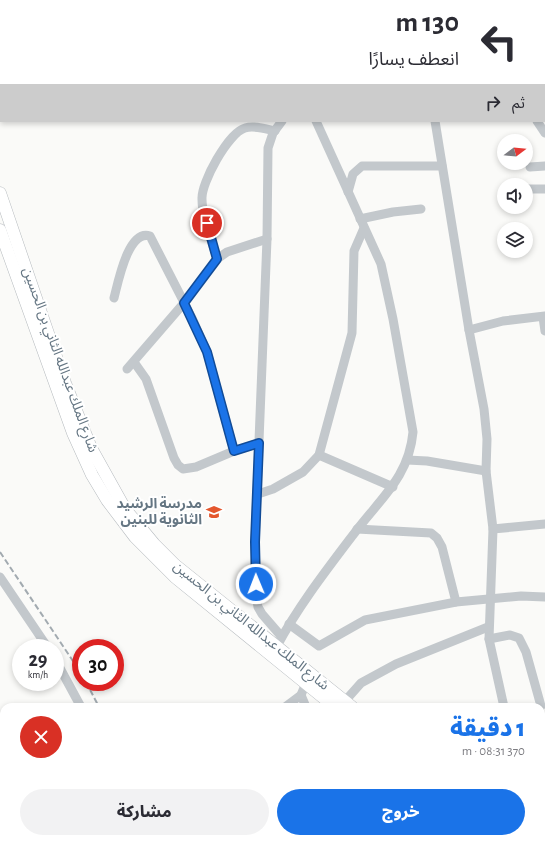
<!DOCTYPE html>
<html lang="ar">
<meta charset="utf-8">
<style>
:root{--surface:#fff;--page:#f2f2f3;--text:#2b2b33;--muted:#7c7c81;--accent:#1a73e8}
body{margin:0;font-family:"Alegreya Sans","Noto Sans Arabic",sans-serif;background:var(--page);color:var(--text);direction:rtl;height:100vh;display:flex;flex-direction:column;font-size:15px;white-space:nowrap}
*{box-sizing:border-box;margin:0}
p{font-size:13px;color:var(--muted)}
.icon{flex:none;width:22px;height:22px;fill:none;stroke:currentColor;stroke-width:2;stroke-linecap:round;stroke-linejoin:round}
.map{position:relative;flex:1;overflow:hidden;direction:ltr}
.side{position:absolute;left:0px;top:703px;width:545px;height:140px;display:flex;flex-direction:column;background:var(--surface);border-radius:12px 12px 0 0;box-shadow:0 2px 6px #0003;direction:rtl}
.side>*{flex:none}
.banner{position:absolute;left:0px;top:0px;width:545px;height:122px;box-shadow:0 2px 6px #0003;direction:rtl;background:#fff;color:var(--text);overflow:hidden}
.needle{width:26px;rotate:74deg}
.tools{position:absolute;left:497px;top:134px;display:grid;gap:8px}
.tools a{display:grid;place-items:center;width:36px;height:36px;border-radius:50%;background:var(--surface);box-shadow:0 2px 6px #0003;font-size:20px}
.speed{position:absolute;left:12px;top:639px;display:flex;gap:8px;font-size:20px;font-weight:700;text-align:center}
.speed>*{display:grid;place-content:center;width:52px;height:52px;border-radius:50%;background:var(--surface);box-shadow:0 2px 6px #0003;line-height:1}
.speed small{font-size:10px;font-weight:400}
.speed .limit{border:6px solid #d22;background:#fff;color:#111}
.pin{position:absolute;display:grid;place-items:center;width:34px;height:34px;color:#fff;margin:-17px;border:2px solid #fff;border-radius:50%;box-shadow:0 1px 4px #0007}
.me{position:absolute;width:44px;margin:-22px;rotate:359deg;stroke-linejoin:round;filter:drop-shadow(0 0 3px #0008)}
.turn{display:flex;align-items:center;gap:14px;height:84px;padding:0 20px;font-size:18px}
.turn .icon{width:52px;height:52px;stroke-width:2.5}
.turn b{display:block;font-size:28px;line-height:34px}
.then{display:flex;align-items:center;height:38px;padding:0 20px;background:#0003;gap:8px;font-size:15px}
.round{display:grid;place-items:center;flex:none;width:42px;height:42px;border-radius:21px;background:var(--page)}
.summary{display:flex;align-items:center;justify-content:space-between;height:68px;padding:0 20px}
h1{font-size:24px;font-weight:800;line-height:30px;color:var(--accent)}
.primary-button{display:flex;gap:8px;margin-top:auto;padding:8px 20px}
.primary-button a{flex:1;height:46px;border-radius:24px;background:var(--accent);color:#fff;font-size:16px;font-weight:800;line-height:46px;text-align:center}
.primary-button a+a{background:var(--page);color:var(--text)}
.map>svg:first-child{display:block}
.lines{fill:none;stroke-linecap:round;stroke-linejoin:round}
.river{stroke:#bbc7cb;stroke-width:13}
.major-casing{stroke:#b5babe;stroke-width:13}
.minor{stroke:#c3c8cc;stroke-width:9}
.major{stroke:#fff;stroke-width:12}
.rail{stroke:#a2aab0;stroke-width:2;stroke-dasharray:6 3;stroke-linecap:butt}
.route-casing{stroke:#114b97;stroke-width:10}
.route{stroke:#1a73e8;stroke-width:7}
.labels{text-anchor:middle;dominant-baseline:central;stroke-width:4;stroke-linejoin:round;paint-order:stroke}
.street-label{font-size:14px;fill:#657683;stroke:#fff}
.poi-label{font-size:14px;font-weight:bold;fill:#657683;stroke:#fff;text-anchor:end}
</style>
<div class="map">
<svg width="545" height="843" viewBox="0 0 545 843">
<rect width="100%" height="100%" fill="#fafaf8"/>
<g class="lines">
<g class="river">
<path d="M0,795L4,799"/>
<path d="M39,839L41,843"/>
</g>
<defs>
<g id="major">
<path d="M0,193L65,383L91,448L125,509L154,544L175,565L352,707"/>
<path d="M0,230L73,433L92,475L107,500L135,537L175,577L335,707"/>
<path d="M447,839L449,843"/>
<path d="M457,839L459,843"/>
</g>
</defs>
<use href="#major" class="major-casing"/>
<g class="minor">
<path d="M534,0V1"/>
<path d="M372,1L373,0"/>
<path d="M544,12L545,13"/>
<path d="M544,20H545"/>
<path d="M435,121L469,330L484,409L487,439L486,471L493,529L489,639L504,707"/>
<path d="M537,121L545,133"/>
<path d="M530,167L545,166"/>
<path d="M526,189H545"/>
<path d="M348,192L353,174L362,166H442"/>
<path d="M360,219L393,212L421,209"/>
<path d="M217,259C212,240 202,219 202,199C201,183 228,133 245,128C254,125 266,129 275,131"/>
<path d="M114,298C118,283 128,229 150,236L192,318L207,352L234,451"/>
<path d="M543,317L545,331"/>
<path d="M469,330L503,321L545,316"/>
<path d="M134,362L146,379L174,458L178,465L183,469L196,467L234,451L259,443"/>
<path d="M127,369L184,303L217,259L227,252L267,239"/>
<path d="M319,455L393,487"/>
<path d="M407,460L427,461L486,471"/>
<path d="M258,494L273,489L303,472L319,455L352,333L354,251L364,228"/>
<path d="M357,529L431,533L437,538L442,547L456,602"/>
<path d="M493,529L545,524"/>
<path d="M0,577L48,648"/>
<path d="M289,624L319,646L365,620L456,602L521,596L545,597"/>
<path d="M281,636L262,614L258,607L256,594L255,542L267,239L268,148L273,133L282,121"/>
<path d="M489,639L510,635L519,638L526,652L541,706"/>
<path d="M277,646C299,605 328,568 356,531C382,497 409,476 413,432L393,319L381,264L316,121"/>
<path d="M55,659L81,707"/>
<path d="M301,695L306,707"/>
<path d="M345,701L361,683L396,664L488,627"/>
<path d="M285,707L301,695L306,683"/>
<path d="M541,771L545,769"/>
<path d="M541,826L545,837"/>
<path d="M122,839L123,843"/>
<path d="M268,839L270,843"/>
<path d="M474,839L476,843"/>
<path d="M280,843L289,839"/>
<path d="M375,843V839"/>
</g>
<use href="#major" class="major"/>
<g class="rail">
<path d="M0,552L81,673"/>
<path d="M86,682L99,707"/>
<path d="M137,839L138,843"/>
</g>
</g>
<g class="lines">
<defs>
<path id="route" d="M207,223L217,259L184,303L207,352L234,451L259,443L255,542L256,584"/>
</defs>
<use href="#route" class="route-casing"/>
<use href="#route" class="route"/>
</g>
<defs>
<symbol id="school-bare" viewBox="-9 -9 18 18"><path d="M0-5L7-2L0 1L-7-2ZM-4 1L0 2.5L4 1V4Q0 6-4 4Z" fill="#e4572e" stroke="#fff" stroke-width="2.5" paint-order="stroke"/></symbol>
</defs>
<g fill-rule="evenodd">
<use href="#school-bare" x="203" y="501" width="22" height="22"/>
</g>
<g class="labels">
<g class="street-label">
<text transform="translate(60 360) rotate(70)">شارع الملك عبدالله الثاني بن الحسين</text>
<text transform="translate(251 626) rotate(39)">شارع الملك عبدالله الثاني بن الحسين</text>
</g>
<g class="poi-label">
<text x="202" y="504">مدرسة الرشيد<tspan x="202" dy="16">الثانوية للبنين</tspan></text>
</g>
</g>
</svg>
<div class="tools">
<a><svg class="needle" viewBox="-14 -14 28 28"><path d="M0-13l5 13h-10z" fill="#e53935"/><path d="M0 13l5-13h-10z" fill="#7c7c81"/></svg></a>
<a><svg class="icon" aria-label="sound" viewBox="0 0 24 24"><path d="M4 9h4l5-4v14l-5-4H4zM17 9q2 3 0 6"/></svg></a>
<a><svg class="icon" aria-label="layers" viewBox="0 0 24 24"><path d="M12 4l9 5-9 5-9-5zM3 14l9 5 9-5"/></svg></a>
</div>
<div class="speed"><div>29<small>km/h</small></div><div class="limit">30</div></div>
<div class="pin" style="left:207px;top:223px;background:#d93025"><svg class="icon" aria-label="arrive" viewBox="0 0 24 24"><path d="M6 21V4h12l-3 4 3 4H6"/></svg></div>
<svg class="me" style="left:256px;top:584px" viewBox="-20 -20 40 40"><circle r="17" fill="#1a73e8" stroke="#fff" stroke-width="3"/><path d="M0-11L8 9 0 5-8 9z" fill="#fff"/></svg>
<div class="banner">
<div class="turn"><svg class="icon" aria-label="left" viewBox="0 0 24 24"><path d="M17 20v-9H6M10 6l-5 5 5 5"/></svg><div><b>130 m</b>انعطف يسارًا</div></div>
<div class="then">ثم<svg class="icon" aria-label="right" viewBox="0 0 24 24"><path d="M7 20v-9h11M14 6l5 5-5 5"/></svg></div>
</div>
<section class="side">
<div class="summary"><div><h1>1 دقيقة</h1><p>370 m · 08:31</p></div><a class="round" style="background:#d93025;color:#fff"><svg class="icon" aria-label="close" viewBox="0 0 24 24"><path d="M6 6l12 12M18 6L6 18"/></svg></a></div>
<div class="primary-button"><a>خروج</a><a>مشاركة</a></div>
</section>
</div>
